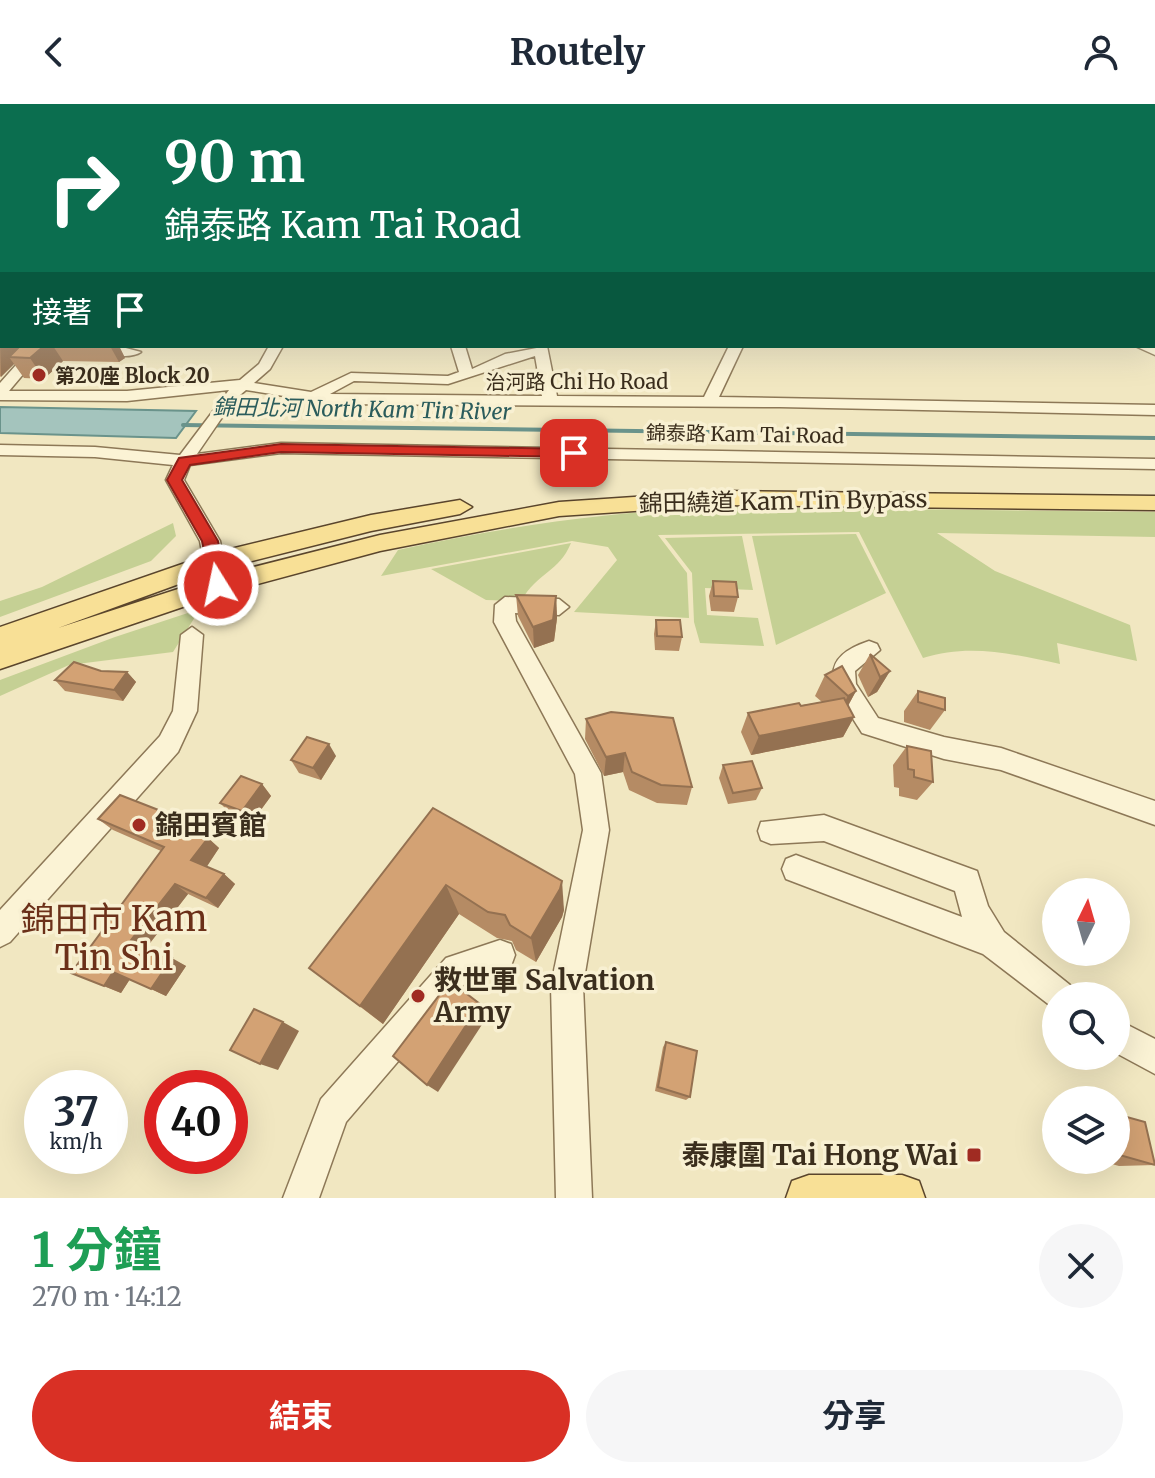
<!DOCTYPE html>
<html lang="zh-TW">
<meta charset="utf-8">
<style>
:root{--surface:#fff;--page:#f6f6f7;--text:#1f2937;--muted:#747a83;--accent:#d93025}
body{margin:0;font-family:Merriweather,"Noto Sans TC",serif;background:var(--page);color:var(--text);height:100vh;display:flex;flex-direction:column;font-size:30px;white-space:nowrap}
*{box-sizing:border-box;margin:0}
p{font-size:26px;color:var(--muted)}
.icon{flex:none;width:44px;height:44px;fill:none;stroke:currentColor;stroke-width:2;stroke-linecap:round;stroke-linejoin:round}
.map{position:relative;height:1094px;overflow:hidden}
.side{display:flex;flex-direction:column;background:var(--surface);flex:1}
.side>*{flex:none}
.top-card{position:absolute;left:0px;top:0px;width:1156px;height:244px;box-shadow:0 8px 32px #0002;background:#0b6e4f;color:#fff;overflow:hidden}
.needle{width:52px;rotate:5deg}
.controls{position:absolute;left:1042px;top:774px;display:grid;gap:16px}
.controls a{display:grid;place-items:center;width:88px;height:88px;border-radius:50%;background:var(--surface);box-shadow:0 8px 32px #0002;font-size:40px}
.speed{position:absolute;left:24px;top:966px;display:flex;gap:16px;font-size:40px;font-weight:700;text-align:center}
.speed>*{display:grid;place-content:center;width:104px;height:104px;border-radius:50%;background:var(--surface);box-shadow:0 8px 32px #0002;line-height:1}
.speed small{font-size:20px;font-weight:400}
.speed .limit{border:12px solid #d22;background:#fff;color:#111}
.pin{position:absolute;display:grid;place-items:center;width:68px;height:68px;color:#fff;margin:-34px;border-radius:16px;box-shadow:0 4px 12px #0006}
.me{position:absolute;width:88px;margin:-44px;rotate:350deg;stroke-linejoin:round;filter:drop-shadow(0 0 6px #0008)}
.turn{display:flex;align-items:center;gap:28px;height:168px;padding:0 32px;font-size:36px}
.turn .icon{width:104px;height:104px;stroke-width:2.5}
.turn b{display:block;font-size:56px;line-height:68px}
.then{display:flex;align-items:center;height:76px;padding:0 32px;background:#0003;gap:16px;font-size:30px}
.round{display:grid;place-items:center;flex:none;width:84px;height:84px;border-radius:42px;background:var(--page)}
.headline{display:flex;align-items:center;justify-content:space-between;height:136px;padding:0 32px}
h1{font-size:48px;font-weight:700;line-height:60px;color:#1e9e55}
.primary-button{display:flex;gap:16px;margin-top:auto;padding:16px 32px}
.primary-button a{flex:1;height:92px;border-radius:48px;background:var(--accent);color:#fff;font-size:32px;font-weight:700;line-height:92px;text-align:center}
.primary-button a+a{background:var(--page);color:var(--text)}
header{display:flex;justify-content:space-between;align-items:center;height:104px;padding:0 32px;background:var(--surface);font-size:36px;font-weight:700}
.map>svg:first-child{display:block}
.green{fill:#c5d094}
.water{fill:#a4c4bd;stroke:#6a938b;stroke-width:2}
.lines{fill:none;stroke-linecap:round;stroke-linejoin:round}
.stream{stroke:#6a938b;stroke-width:4}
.minor-casing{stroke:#8d7857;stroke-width:3}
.major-casing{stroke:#5a452c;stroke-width:3}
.minor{fill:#fbf3d5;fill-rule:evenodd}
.major{fill:#f8e096;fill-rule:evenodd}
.wall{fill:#b58b64}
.shaded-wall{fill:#947151}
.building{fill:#d3a274;stroke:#947151;stroke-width:2}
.route{fill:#d93025;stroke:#8d1f18;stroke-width:2}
.poi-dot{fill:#a02b22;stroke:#f8f0d2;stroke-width:3}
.labels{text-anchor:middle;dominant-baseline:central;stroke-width:7;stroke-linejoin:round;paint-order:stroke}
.far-poi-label{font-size:20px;font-weight:bold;fill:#3b2e1d;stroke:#f8f0d2;text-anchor:start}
.far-street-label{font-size:20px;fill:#3b2e1d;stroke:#f8f0d2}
.far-water-label{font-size:22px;font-style:italic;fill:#2b5c5c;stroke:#f8f0d2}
.street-label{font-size:24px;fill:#3b2e1d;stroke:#f8f0d2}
.near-poi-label{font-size:28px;font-weight:bold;fill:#3b2e1d;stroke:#f8f0d2;text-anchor:start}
.near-quarter-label{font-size:34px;fill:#6b3019;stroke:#f8f0d2}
</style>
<header><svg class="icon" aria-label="back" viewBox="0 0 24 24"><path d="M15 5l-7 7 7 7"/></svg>Routely<svg class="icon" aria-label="person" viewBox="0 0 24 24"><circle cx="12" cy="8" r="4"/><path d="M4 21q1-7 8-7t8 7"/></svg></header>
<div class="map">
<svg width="1155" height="1094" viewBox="0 0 1155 1094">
<rect width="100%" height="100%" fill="#f1e7c1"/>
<g class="green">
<path d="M724,403L1155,408V433L937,429L995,467L1130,521L1137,557L1057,539L1060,560C1013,550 969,539 923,554L859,428L658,431L687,469L689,514L574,508L617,456L608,443L572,437L381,472L398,446C507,422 613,407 724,403Z"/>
<path d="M173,419L176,432L151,457L0,513V497L42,483Z"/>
<path d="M856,430L886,489L776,541L752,432Z"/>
<path d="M742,432L753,486L705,484L707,511L758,514L764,542L700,539L694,518L692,469L665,434Z"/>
<path d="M571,439C559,468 538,468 521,497L486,496L431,465Z"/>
<path d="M200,505L173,548L69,561L0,592V576L115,533Z"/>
</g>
<path class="water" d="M0,303L196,307L176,334L0,329Z"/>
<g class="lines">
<path class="stream" d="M183,321L1155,334"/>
<defs>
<g id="minor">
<rect x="0" y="204" width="2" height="8"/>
<path d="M33,242H47L9,287H127L240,276L259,260L269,242H283L270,265L254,279L311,288L351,269L448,272L459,268L451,242H465L472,265L505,250L547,242L557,292L704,293L729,242H743L719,293L1155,301V311L780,303L334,300L246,286L234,296L197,350L281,339L1155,355V365L281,349L190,361L184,376L220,437L228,481L218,488L208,481L200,437L166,376L173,361L95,353L0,351V341L95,343L180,351L229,286L127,297L0,296V279ZM535,252L542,292L330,290L354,277L448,280Z"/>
<path d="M118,242L141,248C130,256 96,251 85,243Z"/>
<path d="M1135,242H1155V251Z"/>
<path d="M505,493L559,495L569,503L559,511L515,509L516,517L601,669L609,726L583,881L592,1094H556L551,881L583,726L575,670L494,518L495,501Z"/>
<path d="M192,523L203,531L197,607L178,648L10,838L0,843V806L160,632L173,607L181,531Z"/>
<path d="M869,537L877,540L880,546L855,567L856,580L878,614L944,633L1001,644L1155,697V721L1001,666L944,655L862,629C839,591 808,557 869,537Z"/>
<path d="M824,711L977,767L988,802L1004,828L1070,881L1075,892H1056V906L983,850L786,775L782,765L786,755L796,751L962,813L955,787L824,737L771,740L761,736L758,727L761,718Z"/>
<path d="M500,836L511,840L515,851L511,862L467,877L346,1018L319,1094H283L321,995L446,854Z"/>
<path d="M1116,915L1155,935V970L1116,949Z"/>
</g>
<g id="major">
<path d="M724,387L1155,392V406L724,401L559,412L380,447L224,489L0,565V523L214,449L371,411L460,396L472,403L460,410L371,427L220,465L58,524L218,472L380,431L559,398Z"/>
<path d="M809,1071H902L919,1077L925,1094H786L792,1077Z"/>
</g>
</defs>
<use href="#minor" class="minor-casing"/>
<use href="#major" class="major-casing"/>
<use href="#minor" class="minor"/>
<use href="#major" class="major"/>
</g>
<g class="wall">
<path d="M0,225L2,242H119L125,254L119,258L63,257L44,275L24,274L14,260L0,273Z"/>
<path d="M713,477L738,493L734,508L711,507L709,492Z"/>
<path d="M516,491L556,492L557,514L554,537L534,544L518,512Z"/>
<path d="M656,516L682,533L679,547L655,546L654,530Z"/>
<path d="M870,550L890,567L877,588L868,593L858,571Z"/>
<path d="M101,567L127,568L136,578L123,597L65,587L55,576Z"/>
<path d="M825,571L856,587L848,602L854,613L843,633L751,651L741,628L748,609L822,598L815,592Z"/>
<path d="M918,587L945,606L930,626L904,618V607Z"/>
<path d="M586,615L692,683L687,701L657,699L629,686L623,668L604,672L585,635Z"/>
<path d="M907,642L933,678L917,696L899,692V684L894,683L893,661Z"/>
<path d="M336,652L321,676L299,669L291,656Z"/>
<path d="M723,661L762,684L756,696L728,700L719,674Z"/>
<path d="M262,680L271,692L252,718L231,710L220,699Z"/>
<path d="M433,704L564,806L562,813L536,858L516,846L512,837L497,834L459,810L383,920L309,864Z"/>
<path d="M161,707L173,718L171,721L208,734L219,744L206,763L224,770L235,780L218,804L188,790L147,843L186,862L166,892L130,875L121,889L71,869L161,747L113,726L98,715Z"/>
<path d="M666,938L690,993L686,996L655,987L663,943Z"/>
<path d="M1116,1010L1155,1061L1119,1062L1097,1056H1116Z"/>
</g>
<g class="shaded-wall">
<path d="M2,237V242H30L9,253L14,260L1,273L0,239Z"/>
<path d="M44,242H53L63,257L44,275L30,254Z"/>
<path d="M110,242H119L125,254L119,258Z"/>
<path d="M556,492L557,514L554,537L534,544L533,523Z"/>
<path d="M890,567L877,588L868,593L880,573Z"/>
<path d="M127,568L136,578L123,597L114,586Z"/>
<path d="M856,587L845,607L837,612L848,592Z"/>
<path d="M854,613L843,633L751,651L759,632Z"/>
<path d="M329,640L336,652L321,676L313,664Z"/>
<path d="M625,649L623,668L604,672L606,653Z"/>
<path d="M262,680L271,692L252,718L242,707Z"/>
<path d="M161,707L173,718L167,726L154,715Z"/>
<path d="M208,734L219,744L204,767L191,756Z"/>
<path d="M224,770L235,780L218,804L206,794Z"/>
<path d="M562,777L564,806L562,813L536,858L531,834Z"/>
<path d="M175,780L188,790L146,844L131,836Z"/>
<path d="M446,781L459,810L383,920L360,902Z"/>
<path d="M172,854L186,862L166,892L151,885Z"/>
<path d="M113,868L130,875L121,889L104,882Z"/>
<path d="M480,900L487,913L438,988L427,981Z"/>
<path d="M283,918L299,927L278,966L260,960Z"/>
</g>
<g class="building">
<path d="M2,222V237L0,239V225Z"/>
<path d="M20,242H44L30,254L9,253Z"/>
<path d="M713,477L736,478L738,493L714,492Z"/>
<path d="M516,491L556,492L553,516L533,523Z"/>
<path d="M656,516H680L682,533L657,532Z"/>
<path d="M870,550L890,567L880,573Z"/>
<path d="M74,558L101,567L127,568L114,586L55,576Z"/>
<path d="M842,562L856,587L848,592L825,571Z"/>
<path d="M918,587L945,594V606L918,598Z"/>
<path d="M844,594L854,613L759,632L748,609L799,599L801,602Z"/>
<path d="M611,608L673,614L692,683L661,681L632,668L625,649L606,653L586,615Z"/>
<path d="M307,633L329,640L313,664L291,656Z"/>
<path d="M907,642L931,647L933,678L914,673V666L908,665Z"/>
<path d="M752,657L762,684L733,689L723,661Z"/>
<path d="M241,672L262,680L242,707L220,699Z"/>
<path d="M120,691L161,707L154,715L208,734L191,756L224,770L206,794L175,780L131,836L172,854L151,885L113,868L104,882L71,869L164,743L98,715Z"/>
<path d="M433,704L562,777L560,785L531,834L510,821L505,811L488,808L446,781L360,902L309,864Z"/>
<path d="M450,877L480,900L427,981L393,952Z"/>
<path d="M254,905L283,918L260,960L230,946Z"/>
<path d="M666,938L697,947L690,993L658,983Z"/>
<path d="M1116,1010L1145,1018L1155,1061L1116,1050Z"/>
</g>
<linearGradient id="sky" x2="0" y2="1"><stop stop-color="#8dbad7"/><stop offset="0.44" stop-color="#f9f4e3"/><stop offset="1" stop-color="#f9f4e3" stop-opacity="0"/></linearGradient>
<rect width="1155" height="275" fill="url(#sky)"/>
<path class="route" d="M281,340L574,345L580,349L574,353L281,348L190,361L182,376L218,437L226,481L218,487L212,485L202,437L167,376L179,354Z"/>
<g class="poi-dot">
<circle cx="39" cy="271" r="8"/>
<circle cx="139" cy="721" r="8"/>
<circle cx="418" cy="892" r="8"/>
<rect x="966" y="1043" width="16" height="16" rx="4"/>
</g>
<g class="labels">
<g class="far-poi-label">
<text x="55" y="271">第20座 Block 20</text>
</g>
<g class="far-street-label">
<text x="577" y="277">治河路 Chi Ho Road</text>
<text transform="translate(745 330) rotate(1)">錦泰路 Kam Tai Road</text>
</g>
<g class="far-water-label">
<text transform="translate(362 305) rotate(1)">錦田北河 North Kam Tin River</text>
</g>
<g class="street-label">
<text transform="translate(783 397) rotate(-1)">錦田繞道 Kam Tin Bypass</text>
</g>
<g class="near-poi-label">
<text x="155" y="721">錦田賓館</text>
<text x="434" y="876">救世軍 Salvation<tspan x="434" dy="32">Army</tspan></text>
<text x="958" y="1051" text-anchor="end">泰康圍 Tai Hong Wai</text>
</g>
<g class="near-quarter-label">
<text x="114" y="815">錦田市 Kam<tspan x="114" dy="39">Tin Shi</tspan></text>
</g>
</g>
</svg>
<div class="controls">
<a><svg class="needle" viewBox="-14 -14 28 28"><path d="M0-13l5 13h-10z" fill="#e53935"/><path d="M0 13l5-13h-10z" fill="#747a83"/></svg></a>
<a><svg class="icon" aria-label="search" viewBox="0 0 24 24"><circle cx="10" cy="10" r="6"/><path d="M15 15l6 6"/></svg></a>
<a><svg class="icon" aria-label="layers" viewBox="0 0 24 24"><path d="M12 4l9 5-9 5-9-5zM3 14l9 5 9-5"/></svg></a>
</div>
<div class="speed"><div>37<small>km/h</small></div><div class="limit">40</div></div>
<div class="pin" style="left:574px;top:349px;background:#d93025"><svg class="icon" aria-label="arrive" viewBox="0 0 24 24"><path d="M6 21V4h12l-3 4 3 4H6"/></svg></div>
<svg class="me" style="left:218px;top:481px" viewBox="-20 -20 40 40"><circle r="17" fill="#d93025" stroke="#fff" stroke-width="3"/><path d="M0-11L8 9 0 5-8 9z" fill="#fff"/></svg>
<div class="top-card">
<div class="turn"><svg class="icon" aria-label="right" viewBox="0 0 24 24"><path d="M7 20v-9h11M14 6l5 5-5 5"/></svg><div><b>90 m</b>錦泰路 Kam Tai Road</div></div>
<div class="then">接著<svg class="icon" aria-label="arrive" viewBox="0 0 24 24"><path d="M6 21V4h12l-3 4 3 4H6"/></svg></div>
</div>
</div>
<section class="side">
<div class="headline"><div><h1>1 分鐘</h1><p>270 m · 14:12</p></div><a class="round"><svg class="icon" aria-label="close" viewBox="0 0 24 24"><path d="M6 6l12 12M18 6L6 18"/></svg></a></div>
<div class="primary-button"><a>結束</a><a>分享</a></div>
</section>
